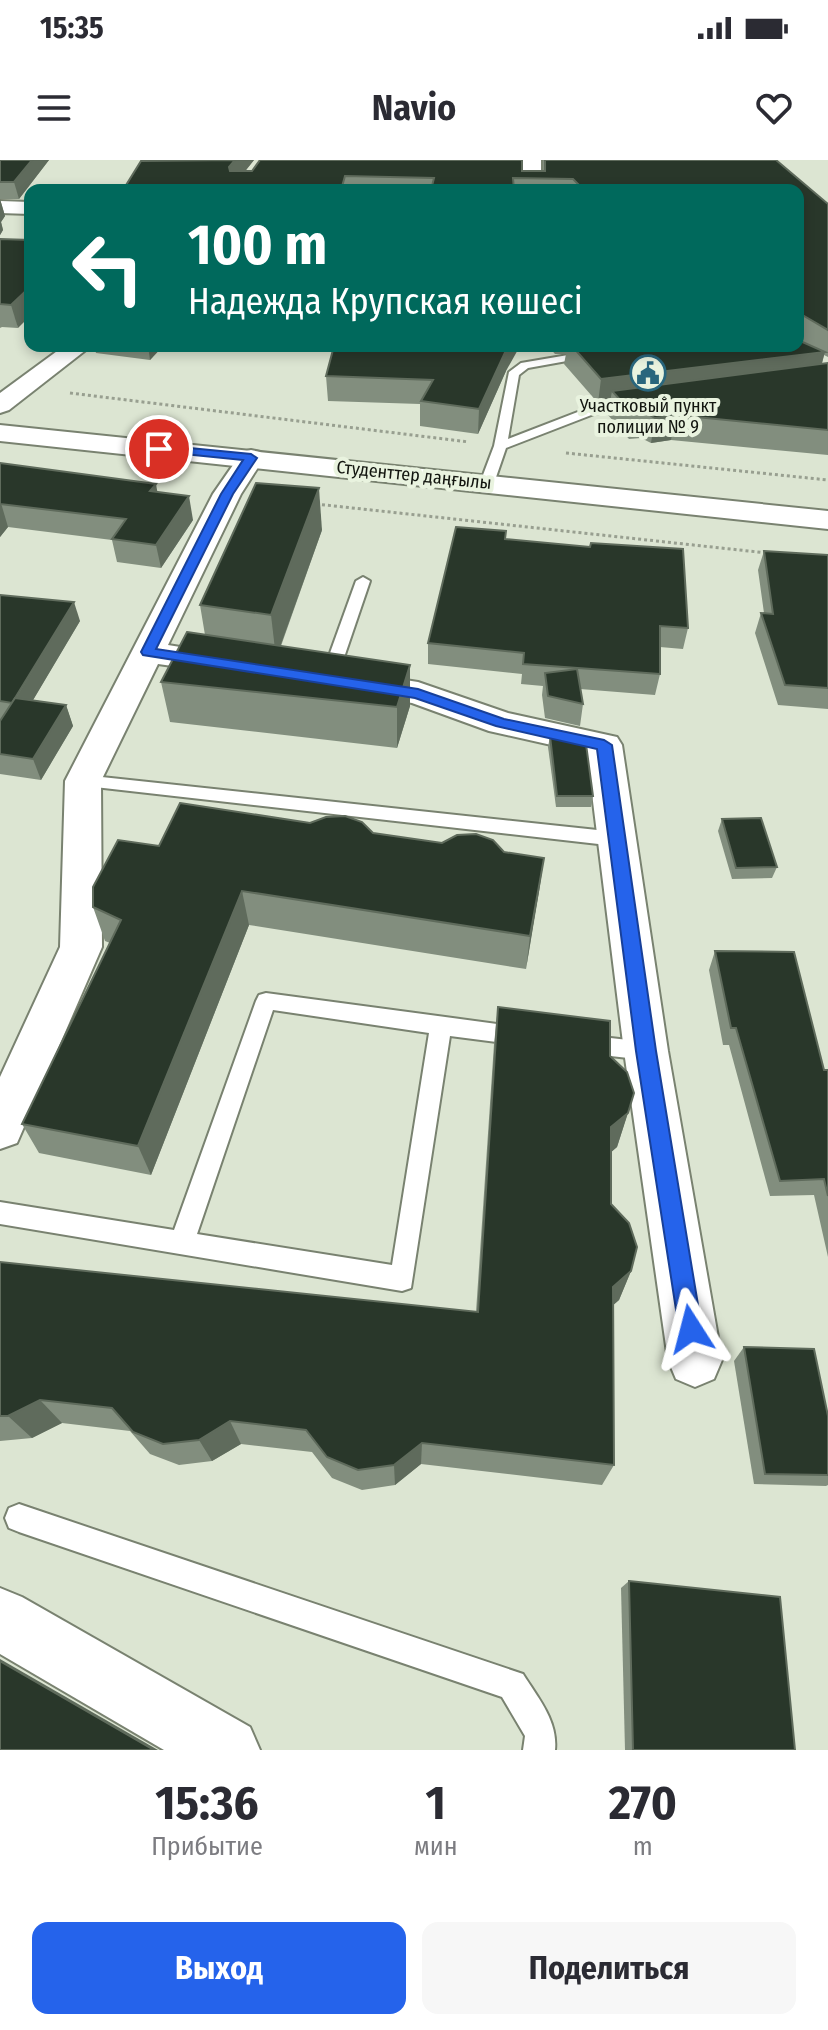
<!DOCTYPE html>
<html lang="ru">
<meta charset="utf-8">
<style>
:root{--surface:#fff;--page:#f7f7f7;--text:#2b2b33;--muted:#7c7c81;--accent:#2563eb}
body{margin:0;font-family:"Fira Sans Condensed",sans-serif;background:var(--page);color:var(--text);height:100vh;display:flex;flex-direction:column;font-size:30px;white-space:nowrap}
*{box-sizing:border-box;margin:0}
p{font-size:26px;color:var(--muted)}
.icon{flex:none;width:44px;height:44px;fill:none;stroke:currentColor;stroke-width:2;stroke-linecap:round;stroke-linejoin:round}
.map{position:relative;height:1590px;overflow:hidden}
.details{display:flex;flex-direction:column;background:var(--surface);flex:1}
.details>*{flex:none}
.banner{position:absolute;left:24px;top:24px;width:780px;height:168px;border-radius:16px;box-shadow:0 4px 12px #0003;background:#00695c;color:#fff;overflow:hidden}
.pin{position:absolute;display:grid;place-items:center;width:68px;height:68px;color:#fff;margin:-34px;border:4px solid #fff;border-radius:50%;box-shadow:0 2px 8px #0007}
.me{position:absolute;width:88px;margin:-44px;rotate:351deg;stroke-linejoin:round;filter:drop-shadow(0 0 6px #0008)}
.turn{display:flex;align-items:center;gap:28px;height:168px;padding:0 32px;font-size:36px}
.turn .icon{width:104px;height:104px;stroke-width:2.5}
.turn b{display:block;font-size:56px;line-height:68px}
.eta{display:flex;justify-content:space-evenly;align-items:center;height:136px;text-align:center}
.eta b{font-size:48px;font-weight:700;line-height:56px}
.cta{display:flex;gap:16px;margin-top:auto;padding:16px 32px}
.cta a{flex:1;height:92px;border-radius:16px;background:var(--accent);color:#fff;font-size:32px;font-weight:700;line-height:92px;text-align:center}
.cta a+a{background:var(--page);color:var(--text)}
.status{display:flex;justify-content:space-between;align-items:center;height:56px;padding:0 40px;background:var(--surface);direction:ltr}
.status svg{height:22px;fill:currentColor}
header{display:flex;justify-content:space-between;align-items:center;height:104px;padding:0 32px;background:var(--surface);font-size:36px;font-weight:700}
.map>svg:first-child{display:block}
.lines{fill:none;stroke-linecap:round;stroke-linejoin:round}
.service-casing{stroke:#798270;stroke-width:4}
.minor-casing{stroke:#798270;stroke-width:4}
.tertiary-casing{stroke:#798270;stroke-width:4}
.path{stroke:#989f90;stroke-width:3;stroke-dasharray:3 3;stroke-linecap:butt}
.service{fill:#fff;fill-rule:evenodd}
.minor{fill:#fff;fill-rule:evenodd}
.tertiary{fill:#fff;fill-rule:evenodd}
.wall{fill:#828e7e}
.shaded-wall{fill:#5f6b5c}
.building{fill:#29372a;stroke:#5f6b5c;stroke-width:2}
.route{fill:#2563eb;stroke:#184099;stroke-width:2}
.labels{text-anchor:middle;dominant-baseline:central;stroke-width:8;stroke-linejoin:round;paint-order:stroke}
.far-poi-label{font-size:18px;fill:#12150f;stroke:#e9f3df}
.far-street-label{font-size:18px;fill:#12150f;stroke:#e9f3df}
</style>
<div class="status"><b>15:35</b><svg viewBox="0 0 49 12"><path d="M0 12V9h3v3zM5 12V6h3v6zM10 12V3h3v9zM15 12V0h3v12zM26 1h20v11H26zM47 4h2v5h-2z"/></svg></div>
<header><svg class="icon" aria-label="menu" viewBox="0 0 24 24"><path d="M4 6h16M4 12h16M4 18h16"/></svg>Navio<svg class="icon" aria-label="heart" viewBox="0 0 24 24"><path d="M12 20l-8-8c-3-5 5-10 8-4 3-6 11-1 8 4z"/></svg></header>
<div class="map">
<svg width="828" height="1590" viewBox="0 0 828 1590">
<rect width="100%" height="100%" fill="#dce5d2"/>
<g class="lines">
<defs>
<g id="service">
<path d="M574,194L578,195V199L528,208L519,215L508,279L588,248L637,242L641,243V249L594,254L506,288L494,323L482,326L480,323L494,286L509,212L521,203Z"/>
<path d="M363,417L370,421L337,518L329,523L323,522L321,518L356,421Z"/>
<path d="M83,615L616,672L625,679L616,686L77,625L74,621Z"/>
<path d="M266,833L520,867L527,870L531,876L527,882L520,885L450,876L411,1128L402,1131L0,1064V1042L174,1070L256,841L259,835ZM273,850L429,873L392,1105L197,1074Z"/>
<path d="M584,875L646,882L654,885L657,891L654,897L646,900L584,893L576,890L573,884L576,878Z"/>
<path d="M19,1344L523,1514C538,1538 558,1561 555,1590H523L525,1576L502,1537L19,1372L9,1368L5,1358L9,1348Z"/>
</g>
<g id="minor">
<rect x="523" y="0" width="18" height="30"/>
<path d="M0,41L30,42V54L0,53Z"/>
<path d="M64,186H91L9,250L0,253V233Z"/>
<path d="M251,290L260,292L264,298L241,334L168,485L242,497L247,504L242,511L230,514L158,504L101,621L102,787L17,983L0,989V917L60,787L65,621L213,334L242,292Z"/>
<path d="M355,512L418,522L508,553L617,577L622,585L668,891L722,1200L714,1219L695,1227L676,1219L668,1200L624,891L587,593L489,571L412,543L343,531L338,523L343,515Z"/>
<path d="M0,1428L22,1437L250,1567L260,1590H164L0,1494Z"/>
</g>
<path id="tertiary" d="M0,265L828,351V369L0,281Z"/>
</defs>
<use href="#service" class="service-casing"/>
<use href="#minor" class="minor-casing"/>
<use href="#tertiary" class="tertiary-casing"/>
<g class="path">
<path d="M70,233L469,282"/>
<path d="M566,293L828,320"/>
<path d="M316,344L767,393"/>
</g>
<use href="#service" class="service"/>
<use href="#minor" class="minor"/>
<use href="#tertiary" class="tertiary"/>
</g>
<g class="wall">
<path d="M0,0H49L19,39H0L5,56L1,62L3,70L0,75Z"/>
<path d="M167,0H254L245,11H543V0H776L828,44V197L824,195L822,204L828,203V295L671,280L651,283L641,278L629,279L608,255L610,242L598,243L564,204L566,194H555L548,186H798L806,184L798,179V30H123Z"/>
<path d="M0,79L18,168L2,167L0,168Z"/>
<path d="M94,186H163L150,200L96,193Z"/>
<path d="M506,211L478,274L420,266V244L328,241L326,216Z"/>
<path d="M0,303L158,332L193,360L161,408L117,402L112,380L8,367L0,377Z"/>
<path d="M322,370L281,486L410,505V546L397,588L170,562L161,522L205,475L200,445Z"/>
<path d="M506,371V379L688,468L683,489L660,487V514L655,535L580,529L583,544L580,566L545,558L542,535L543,526L521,524L522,514L428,504V483Z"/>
<path d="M764,391L828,395V549L778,545L755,473L761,453H764L758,410Z"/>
<path d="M0,435L80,461L33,540L66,545L73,566L41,620L0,614Z"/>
<path d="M550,576L593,636L591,647H556L548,587Z"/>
<path d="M722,659L777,707L772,718L732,719L718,671Z"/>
<path d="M373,673L544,698L526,809L249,765L151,1015L39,993L22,964L110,783L105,781L93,747L159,686Z"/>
<path d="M715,791L824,910H828V1097L814,1035L770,1036L729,885H723L709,810Z"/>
<path d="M498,847L610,896L634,933L617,987L611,992V1044L631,1111L619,1140L613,1145L614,1305L602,1325L421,1304L395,1325L362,1330L332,1318L312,1292L241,1284L212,1301L179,1305L150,1294L130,1271L62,1263L32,1278L0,1281V1102L476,1152L494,884Z"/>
<path d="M744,1187L828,1256V1325L826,1326L754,1324L734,1201Z"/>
<path d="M629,1421L795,1590H625L621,1428Z"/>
</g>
<g class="shaded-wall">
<path d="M32,0H49L19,39L14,22Z"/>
<path d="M235,0H254L232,28L229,7Z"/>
<path d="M0,39L5,56L1,62L3,70L0,75Z"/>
<path d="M30,127V156L18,168L11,145Z"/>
<path d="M804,156L798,177V172L801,159Z"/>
<path d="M148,186H163L150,200Z"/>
<path d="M508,186H520L506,211L478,274L479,249Z"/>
<path d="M825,192L818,216L612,231L610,242L598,243L601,219Z"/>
<path d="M676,255L671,280L651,283L655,258Z"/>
<path d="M156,324L160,347L150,331Z"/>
<path d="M319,328L322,370L276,498L271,455Z"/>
<path d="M189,336L193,360L161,408L156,385Z"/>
<path d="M1,343L8,367L0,377V344Z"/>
<path d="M74,442L80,461L20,562L13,543Z"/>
<path d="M410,505V546L397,588V547Z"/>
<path d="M66,545L73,566L41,620L33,599Z"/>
<path d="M544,698L539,732L526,809L530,776Z"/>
<path d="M242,731L249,765L151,1015L138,986Z"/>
<path d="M628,953L617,987L601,1001L611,967Z"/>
<path d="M631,1111L619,1140L602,1155L613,1127Z"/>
<path d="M40,1240L62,1263L32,1278L8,1256Z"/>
<path d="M230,1261L241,1284L212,1301L199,1280Z"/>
<path d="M422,1283L421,1304L395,1325L394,1305Z"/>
<path d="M0,1499L158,1590H154L0,1501Z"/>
</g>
<g class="building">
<path d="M0,0H32L14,22H0Z"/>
<path d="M235,0L229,7L230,11H252L260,0H522V11H545V0H776L828,44V170L804,156L801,159H798V30H584L573,19L513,18L514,30H431L434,18L345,16L341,30H123L141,1Z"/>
<path d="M0,79L30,80V127L11,145L0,144Z"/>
<path d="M798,180L825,192L601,219L572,186H798Z"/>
<path d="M334,186H508L479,249L421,241L433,220L326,216Z"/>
<path d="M828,203V270L676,255L655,258L646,253L633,254L612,231Z"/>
<path d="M0,303L156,324L150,331L189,336L156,385L112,379L126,359L0,344Z"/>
<path d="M256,323L319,328L271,455L200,445Z"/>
<path d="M456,367L506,371L505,379L590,387L591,383L683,389L688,468L660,466V514L523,504L524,493L428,483Z"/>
<path d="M764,391L828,395V528L785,525L761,453L773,454Z"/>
<path d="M0,435L74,442L12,543L0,541Z"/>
<path d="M187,472L410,505L397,547L161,522Z"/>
<path d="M577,509L583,544L548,536L545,513Z"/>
<path d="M15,538L66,545L33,599L0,594V561Z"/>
<path d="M550,576L586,584L593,636H557Z"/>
<path d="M180,643L310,663L326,657L345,656L362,662L373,673L442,683L457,675L476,674L493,680L504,692L544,698L530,776L242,731L138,986L22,964L121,760L93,747V727L118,680L159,686Z"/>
<path d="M761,658L777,707L736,708L722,659Z"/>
<path d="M715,791L794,792L824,910H828V1036L824,1019L780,1021L736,868H731Z"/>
<path d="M498,847L610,861V896L627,912L634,933L628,953L611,967V1044L629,1063L637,1087L631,1111L613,1127L614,1305L422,1283L394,1305L358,1310L327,1297L306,1270L230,1261L199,1280L163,1284L133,1272L112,1248L40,1240L8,1256H0V1102L478,1152Z"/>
<path d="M744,1187L814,1189L828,1256V1315L765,1314Z"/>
<path d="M629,1421L780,1437L795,1590H633Z"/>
<path d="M0,1501L154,1590H0Z"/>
</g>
<path class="route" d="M159,285L251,294L257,298L233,334L156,489L418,529L504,559L604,580L612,585L656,891L702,1169L699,1177L691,1180L682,1177L679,1169L636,891L597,589L496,566L415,538L143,495L141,492L221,334L243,300L155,291V286Z"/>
<defs>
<symbol id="civic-ring" viewBox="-11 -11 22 22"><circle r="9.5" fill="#e9f3df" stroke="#29667d" stroke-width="1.5"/><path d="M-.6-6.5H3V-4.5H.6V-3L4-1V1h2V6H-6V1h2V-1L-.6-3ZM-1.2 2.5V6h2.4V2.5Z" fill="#29667d"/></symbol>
</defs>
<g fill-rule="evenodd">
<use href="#civic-ring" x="628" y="193" width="40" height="40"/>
</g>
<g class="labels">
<g class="far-poi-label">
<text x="648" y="246">Участковый пункт<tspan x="648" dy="21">полиции № 9</tspan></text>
</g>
<g class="far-street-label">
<text transform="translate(414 315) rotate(6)">Студенттер даңғылы</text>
</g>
</g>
</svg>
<div class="pin" style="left:159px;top:289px;background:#d93025"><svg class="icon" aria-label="arrive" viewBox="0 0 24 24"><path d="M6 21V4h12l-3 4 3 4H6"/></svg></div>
<svg class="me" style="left:691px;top:1169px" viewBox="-20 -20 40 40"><path d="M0-17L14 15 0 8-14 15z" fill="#2563eb" stroke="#fff" stroke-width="4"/></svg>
<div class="banner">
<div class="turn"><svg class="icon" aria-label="left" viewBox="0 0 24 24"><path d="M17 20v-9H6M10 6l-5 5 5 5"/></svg><div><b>100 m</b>Надежда Крупская көшесі</div></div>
</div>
</div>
<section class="details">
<div class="eta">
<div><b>15:36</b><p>Прибытие</p></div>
<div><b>1</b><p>мин</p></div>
<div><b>270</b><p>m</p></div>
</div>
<div class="cta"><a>Выход</a><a>Поделиться</a></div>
</section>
